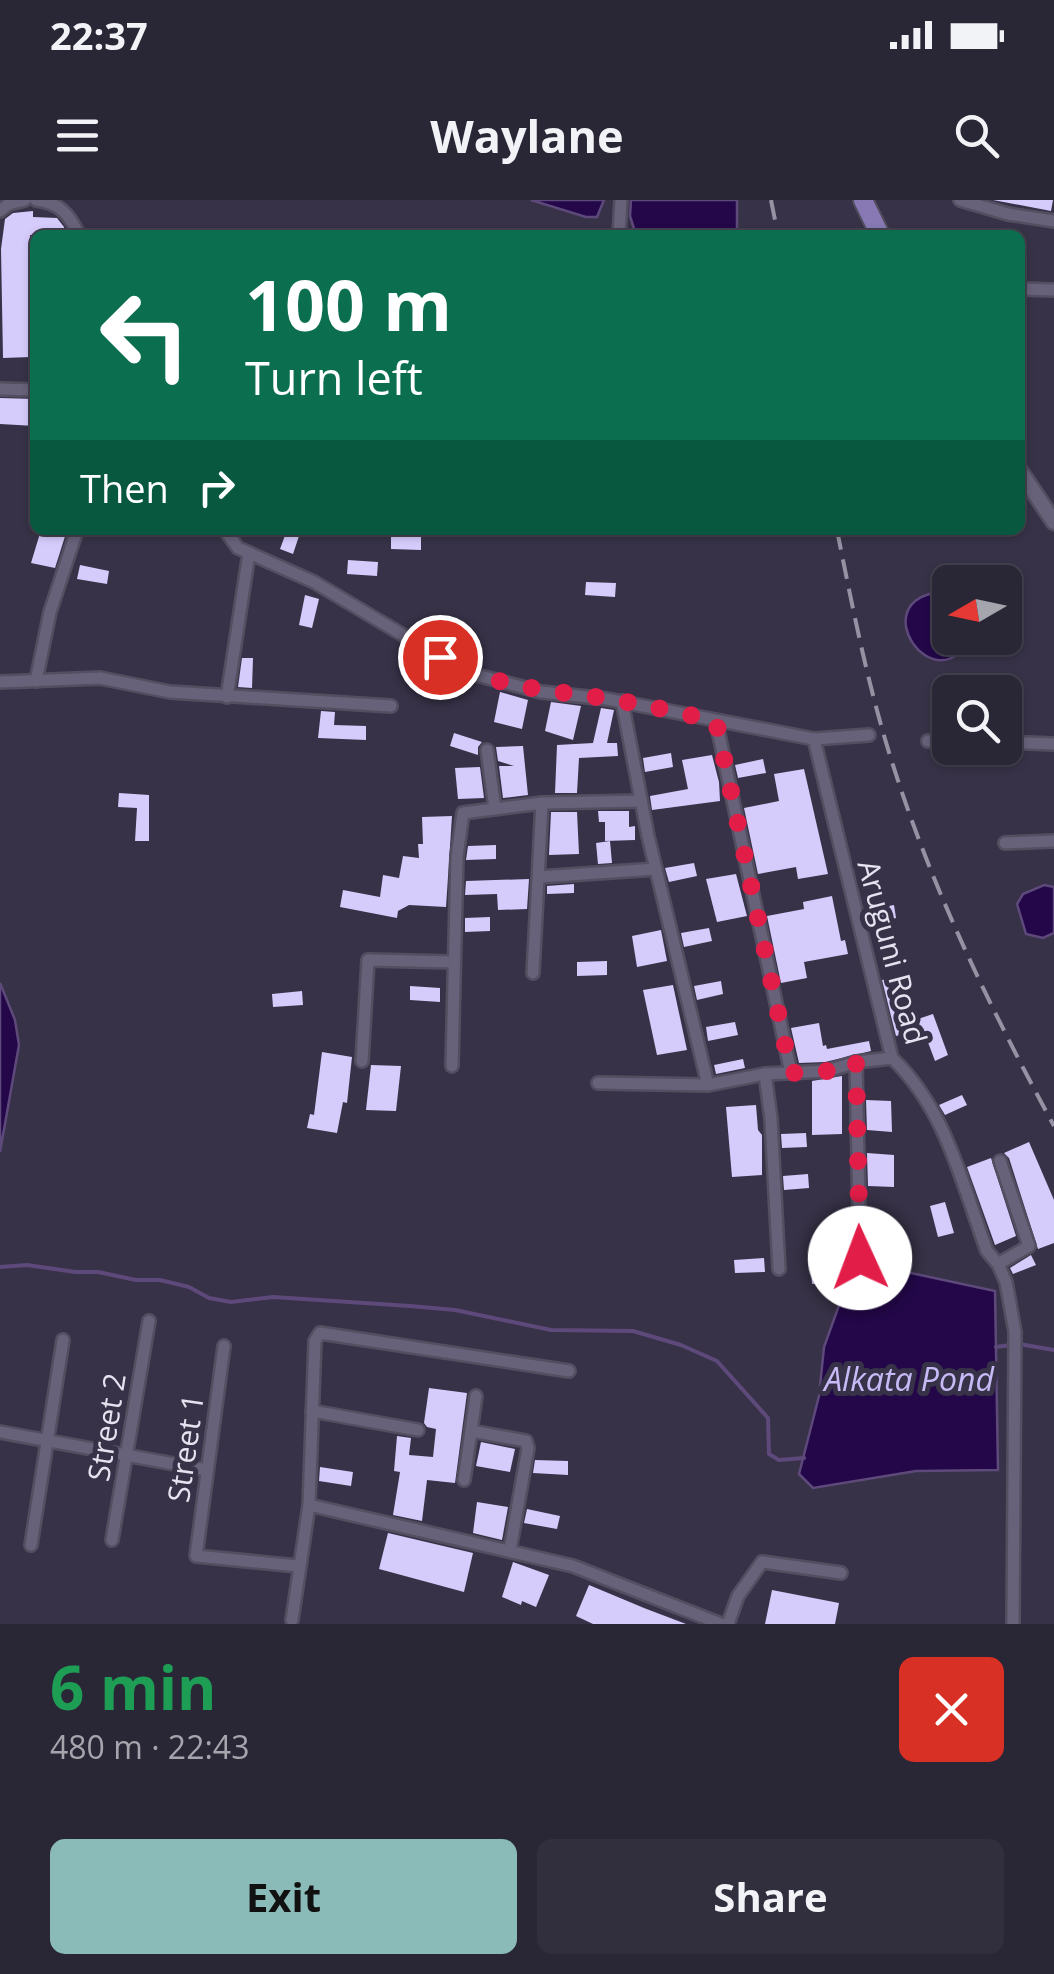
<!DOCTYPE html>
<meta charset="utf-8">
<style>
:root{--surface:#292635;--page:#312e3d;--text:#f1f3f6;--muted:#a5a5ad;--line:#454350;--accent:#8bbbb9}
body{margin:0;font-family:"Open Sans",sans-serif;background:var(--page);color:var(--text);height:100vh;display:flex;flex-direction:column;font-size:38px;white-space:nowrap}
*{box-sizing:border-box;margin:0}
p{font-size:32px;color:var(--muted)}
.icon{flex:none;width:55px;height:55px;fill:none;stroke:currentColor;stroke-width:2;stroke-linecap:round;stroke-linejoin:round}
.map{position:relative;height:1424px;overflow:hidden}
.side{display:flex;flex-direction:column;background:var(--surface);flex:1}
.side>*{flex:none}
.banner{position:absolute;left:30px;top:30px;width:995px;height:305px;border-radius:15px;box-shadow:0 2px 8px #0004,0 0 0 2px var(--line);background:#0b6e4f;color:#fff;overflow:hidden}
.needle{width:65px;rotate:261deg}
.controls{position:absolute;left:932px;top:365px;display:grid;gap:20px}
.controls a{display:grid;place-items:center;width:90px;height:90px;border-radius:15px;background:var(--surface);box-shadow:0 2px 8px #0004,0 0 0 2px var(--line);font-size:50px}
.pin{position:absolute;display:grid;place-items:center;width:85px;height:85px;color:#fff;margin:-42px;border:5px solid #fff;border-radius:50%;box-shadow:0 2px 10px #0007}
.me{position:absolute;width:110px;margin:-55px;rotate:358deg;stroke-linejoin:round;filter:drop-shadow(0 0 8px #0008)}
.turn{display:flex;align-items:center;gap:35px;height:210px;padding:0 50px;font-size:45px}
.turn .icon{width:130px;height:130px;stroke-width:2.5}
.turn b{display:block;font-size:70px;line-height:85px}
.then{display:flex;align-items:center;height:95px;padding:0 50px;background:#0003;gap:20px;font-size:38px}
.round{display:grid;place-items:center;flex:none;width:105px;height:105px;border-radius:15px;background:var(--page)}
.headline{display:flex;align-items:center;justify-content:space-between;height:170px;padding:0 50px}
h1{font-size:60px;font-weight:700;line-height:75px;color:#1e9e55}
.cta{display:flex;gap:20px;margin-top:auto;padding:20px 50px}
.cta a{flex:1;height:115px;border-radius:15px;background:var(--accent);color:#111;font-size:40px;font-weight:700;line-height:115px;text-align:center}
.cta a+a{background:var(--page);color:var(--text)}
.status{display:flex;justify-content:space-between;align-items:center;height:70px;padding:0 50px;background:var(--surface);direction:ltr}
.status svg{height:28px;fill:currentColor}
header{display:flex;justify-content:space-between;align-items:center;height:130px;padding:0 50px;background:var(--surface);font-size:45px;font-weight:700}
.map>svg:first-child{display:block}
.water{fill:#230749;stroke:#5e497b;stroke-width:2.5}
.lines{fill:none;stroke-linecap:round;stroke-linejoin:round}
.stream{stroke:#5e497b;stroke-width:4}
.building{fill:#d6ccfc}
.minor-casing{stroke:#534e60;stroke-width:16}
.tertiary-casing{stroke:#534e60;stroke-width:19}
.primary-casing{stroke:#534e60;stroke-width:22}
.minor{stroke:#67627a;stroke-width:11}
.tertiary{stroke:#67627a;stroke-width:14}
.primary{stroke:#8879b4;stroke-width:18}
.rail{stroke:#9692a3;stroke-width:4;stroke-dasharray:20 10;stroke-linecap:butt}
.route{stroke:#e11d48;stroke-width:18;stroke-dasharray:0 32.4}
.labels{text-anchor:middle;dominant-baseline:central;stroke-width:10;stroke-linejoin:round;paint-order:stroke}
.street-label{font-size:30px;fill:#e6e3f1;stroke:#373247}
.water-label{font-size:32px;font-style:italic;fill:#c8baf6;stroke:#373247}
</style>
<div class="status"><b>22:37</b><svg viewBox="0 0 49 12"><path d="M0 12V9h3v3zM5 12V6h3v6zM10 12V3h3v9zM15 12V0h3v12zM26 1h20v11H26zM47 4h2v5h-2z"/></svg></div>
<header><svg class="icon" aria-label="menu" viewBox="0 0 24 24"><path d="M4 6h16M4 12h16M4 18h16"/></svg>Waylane<svg class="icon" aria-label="search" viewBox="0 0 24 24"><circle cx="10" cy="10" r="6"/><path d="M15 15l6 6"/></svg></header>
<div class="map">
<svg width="1054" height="1424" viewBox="0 0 1054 1424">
<rect width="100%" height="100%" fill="#373247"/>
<g class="water">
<path d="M531,0H604L597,17H586Z"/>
<path d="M631,0H737V35H636L630,16Z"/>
<path d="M941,392L950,394V438H970C935,505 862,400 941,392Z"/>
<path d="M1044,685L1054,687V733L1043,738L1026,734L1017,704L1023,694Z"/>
<path d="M0,783L15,820L19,845L0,952Z"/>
<path d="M855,1061L995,1091L998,1270L916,1271L813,1288L799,1274L819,1196L824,1147Z"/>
</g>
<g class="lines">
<g class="stream">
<path d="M0,1067L27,1065L75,1072H98L136,1080H160L189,1087L209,1098L231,1102L273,1097L410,1106L455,1110L551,1130L633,1131L681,1145L717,1161L768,1218L769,1254L779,1260L804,1258"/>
<path d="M996,1147L1019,1144L1054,1150"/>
</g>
</g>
<g class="building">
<path d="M993,0H1053L1051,11Z"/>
<path d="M33,11V17L57,18L64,27V35H30L31,157L3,158L1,49L5,19L13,13Z"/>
<path d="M0,198L35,199V226L0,224Z"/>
<path d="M41,330H67L55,368L31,363Z"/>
<path d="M287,330H301L293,354L280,349Z"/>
<path d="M391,335L421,336V350L391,349Z"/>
<path d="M348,360L378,362L377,376L347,374Z"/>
<path d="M80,365L109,371L107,384L77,379Z"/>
<path d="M586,382L616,383L615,397L585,395Z"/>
<path d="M305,395L319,399L312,428L299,425Z"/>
<path d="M242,458H253L252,488L238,487Z"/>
<path d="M500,492L528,500L522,529L494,522Z"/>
<path d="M551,502L581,506L573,540L545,531Z"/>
<path d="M601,508L614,510L607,543H617L618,556L579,558L577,593H555L557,545L593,543Z"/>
<path d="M321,511L335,512L334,525L366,526V540L318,538Z"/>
<path d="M454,533L482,542L478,547V555L450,546Z"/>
<path d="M523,546L528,595L503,598L499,566H514L498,561L496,547Z"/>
<path d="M671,553L673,567L645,572L643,558Z"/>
<path d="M712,555L719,582L720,601L652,610L650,596L688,589L682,560Z"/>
<path d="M763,559L766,573L738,578L735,565Z"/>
<path d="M480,567L484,598L458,599L455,568Z"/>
<path d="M804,569L828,674L798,679L796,667L758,674L744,608L779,601L774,574Z"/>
<path d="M119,593L149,595V641H135L137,608L118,607Z"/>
<path d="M598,611H629V627L635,626V640L605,641V622H599Z"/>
<path d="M551,612H577L579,654L549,655Z"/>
<path d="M452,616L446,707L409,705L398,711L397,718L340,707L343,690L380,697L383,675L399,678L403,656L419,658L418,644H423L422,617Z"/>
<path d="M610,641L612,663L598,664L596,643Z"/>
<path d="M496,645V659L466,660L468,646Z"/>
<path d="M694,663L697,676L669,682L665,668Z"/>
<path d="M736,674L747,716L717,722L706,679Z"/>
<path d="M529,679L527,709L498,710L497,694L465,695L466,681Z"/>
<path d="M574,684V693L547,694V686Z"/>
<path d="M832,696L841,741L845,740L848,754L804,762L807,778L781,783L767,716L804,709L803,702Z"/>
<path d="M894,705L896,718L869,724L866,710Z"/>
<path d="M490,717V731L465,732V718Z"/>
<path d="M709,728L712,741L684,747L681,733Z"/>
<path d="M661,730L667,761L637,767L632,736Z"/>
<path d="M607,761V775L577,776V762Z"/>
<path d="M906,775L918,819L933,814L948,855L935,861L923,829L896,836L882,780Z"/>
<path d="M721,781L723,794L697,800L694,786Z"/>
<path d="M673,785L687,850L657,855L643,790Z"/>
<path d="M410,786L440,788V802L410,800Z"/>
<path d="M302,791L303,805L273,807L272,794Z"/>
<path d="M735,822L738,835L708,841L706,827Z"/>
<path d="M819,823L823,846L826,845L827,849L869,841L871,851L825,862L799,863L791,828Z"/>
<path d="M322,852L352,857L347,903L343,902L337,933L307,928L310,914L314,915Z"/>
<path d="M743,859L745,868L716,874L714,865Z"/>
<path d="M371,865L401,866L396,911L366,910Z"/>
<path d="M842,876V934L812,935V881Z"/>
<path d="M962,895L967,905L945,915L939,905Z"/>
<path d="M866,900L891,901L892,932L867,930Z"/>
<path d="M756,905L758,930L762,935V975L732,977L726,907Z"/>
<path d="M806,933L807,947L782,948L781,934Z"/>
<path d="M1029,942L1054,1000V1043L1038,1049L1009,958L1004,953Z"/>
<path d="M867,953L894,955V987L868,986Z"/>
<path d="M991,958L1016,1036L995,1045L967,967Z"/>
<path d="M808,974L809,988L784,990L783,976Z"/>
<path d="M945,1002L954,1033L938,1037L930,1006Z"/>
<path d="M869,1020L896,1021L895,1049L869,1047Z"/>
<path d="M846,1047L847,1061H841L842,1082L812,1084L811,1070H817L816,1049Z"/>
<path d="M1031,1055L1036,1065L1013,1074L1010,1068Z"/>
<path d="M764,1058L765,1072L735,1073L734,1060Z"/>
<path d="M429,1188L467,1193L455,1283L427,1280L422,1321L393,1315L400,1272L394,1271L397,1236L411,1238L409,1255L433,1257L436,1229L427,1227L424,1223Z"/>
<path d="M481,1242L515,1249L510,1272L476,1266Z"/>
<path d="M535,1260L568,1261V1275L533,1273Z"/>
<path d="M320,1267L353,1272L351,1286L319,1281Z"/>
<path d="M477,1302L508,1307L502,1340L473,1333Z"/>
<path d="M527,1309L560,1316L557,1329L524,1323Z"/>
<path d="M388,1333L473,1353L464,1392L379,1369Z"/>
<path d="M513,1362L549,1375L536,1407L522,1401L521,1405L502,1397Z"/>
<path d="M589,1385L644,1408L686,1424H593L576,1416Z"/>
<path d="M772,1390L839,1403L835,1424H765Z"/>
</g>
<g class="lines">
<defs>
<g id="minor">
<path d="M36,0C60,3 69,14 79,35"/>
<path d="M960,0L1008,14L1054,21"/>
<path d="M0,11L9,4L25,0"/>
<path d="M619,35L621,0"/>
<path d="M1020,89L1054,90"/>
<path d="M0,189L35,190"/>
<path d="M225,330L238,348L314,382L465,472L541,492L607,499L814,539L869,535"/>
<path d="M36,481L50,412L77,330"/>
<path d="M0,482L100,478L170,492L391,506"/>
<path d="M227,497L249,353"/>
<path d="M622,501L648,636L708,885"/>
<path d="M716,521L791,873"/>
<path d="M814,539L892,858C946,909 962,984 987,1051L998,1064L1006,1082L1015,1132L1013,1424"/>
<path d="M928,541H950"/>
<path d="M1005,542L1054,544"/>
<path d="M487,550L495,609"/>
<path d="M1005,643L1054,641"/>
<path d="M539,677L656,669"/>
<path d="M533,773L542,603"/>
<path d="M362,861L368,760L454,762"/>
<path d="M856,862L860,1058"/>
<path d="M452,866L457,656L463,613L542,603L641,601"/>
<path d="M765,874L771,919L779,1069"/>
<path d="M598,883L708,885L765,874L827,871L856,862L892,858"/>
<path d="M998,1064L1029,1046L1000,961"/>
<path d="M224,1146L196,1356L298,1366"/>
<path d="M312,1211L418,1230"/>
<path d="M471,1231L526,1241L528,1248L510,1350"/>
<path d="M0,1232L207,1270"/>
<path d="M464,1280L476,1196"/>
<path d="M309,1305L573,1366L721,1424"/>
<path d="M112,1340L149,1121"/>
<path d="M31,1345L63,1140"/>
<path d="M292,1420L309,1305L315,1141L320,1133L569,1171"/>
<path d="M728,1424L738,1396L762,1362L841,1373"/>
</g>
<path id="tertiary" d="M1020,271L1054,322"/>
<path id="primary" d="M863,0L880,35"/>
</defs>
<use href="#minor" class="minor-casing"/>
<use href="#tertiary" class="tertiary-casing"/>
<use href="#primary" class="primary-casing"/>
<use href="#minor" class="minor"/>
<use href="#tertiary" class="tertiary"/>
<use href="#primary" class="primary"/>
<g class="rail">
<path d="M771,0L778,35"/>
<path d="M837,330C851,400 865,471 885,539C925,675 987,802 1054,926"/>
</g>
</g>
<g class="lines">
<path class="route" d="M440,457C492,488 551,490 610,499C646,505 681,513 716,521L791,873L827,871L856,862L860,1058"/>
</g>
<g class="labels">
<g class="street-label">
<text transform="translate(893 752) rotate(75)">Aruguni Road</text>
<text transform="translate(106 1227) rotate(-81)">Street 2</text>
<text transform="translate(185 1248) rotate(-82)">Street 1</text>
</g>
<g class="water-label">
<text x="909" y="1178">Alkata Pond</text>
</g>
</g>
</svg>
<div class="controls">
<a><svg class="needle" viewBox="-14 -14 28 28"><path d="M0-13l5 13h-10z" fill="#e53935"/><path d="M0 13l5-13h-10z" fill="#a5a5ad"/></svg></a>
<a><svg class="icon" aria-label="search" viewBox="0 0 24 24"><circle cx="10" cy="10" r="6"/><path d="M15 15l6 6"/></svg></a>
</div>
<div class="pin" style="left:440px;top:457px;background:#d93025"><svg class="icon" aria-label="arrive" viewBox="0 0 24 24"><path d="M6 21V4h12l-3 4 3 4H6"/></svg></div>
<svg class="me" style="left:860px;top:1058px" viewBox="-20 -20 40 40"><circle r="19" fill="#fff"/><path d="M0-13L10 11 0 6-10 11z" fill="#e11d48"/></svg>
<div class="banner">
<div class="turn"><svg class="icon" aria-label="left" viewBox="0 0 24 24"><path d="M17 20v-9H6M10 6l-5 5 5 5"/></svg><div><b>100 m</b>Turn left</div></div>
<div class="then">Then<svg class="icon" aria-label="right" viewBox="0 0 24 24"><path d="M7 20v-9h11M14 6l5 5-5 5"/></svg></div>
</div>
</div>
<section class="side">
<div class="headline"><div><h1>6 min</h1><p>480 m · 22:43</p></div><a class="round" style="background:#d93025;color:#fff"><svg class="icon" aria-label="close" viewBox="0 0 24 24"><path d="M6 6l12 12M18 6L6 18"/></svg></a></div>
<div class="cta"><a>Exit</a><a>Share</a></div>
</section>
